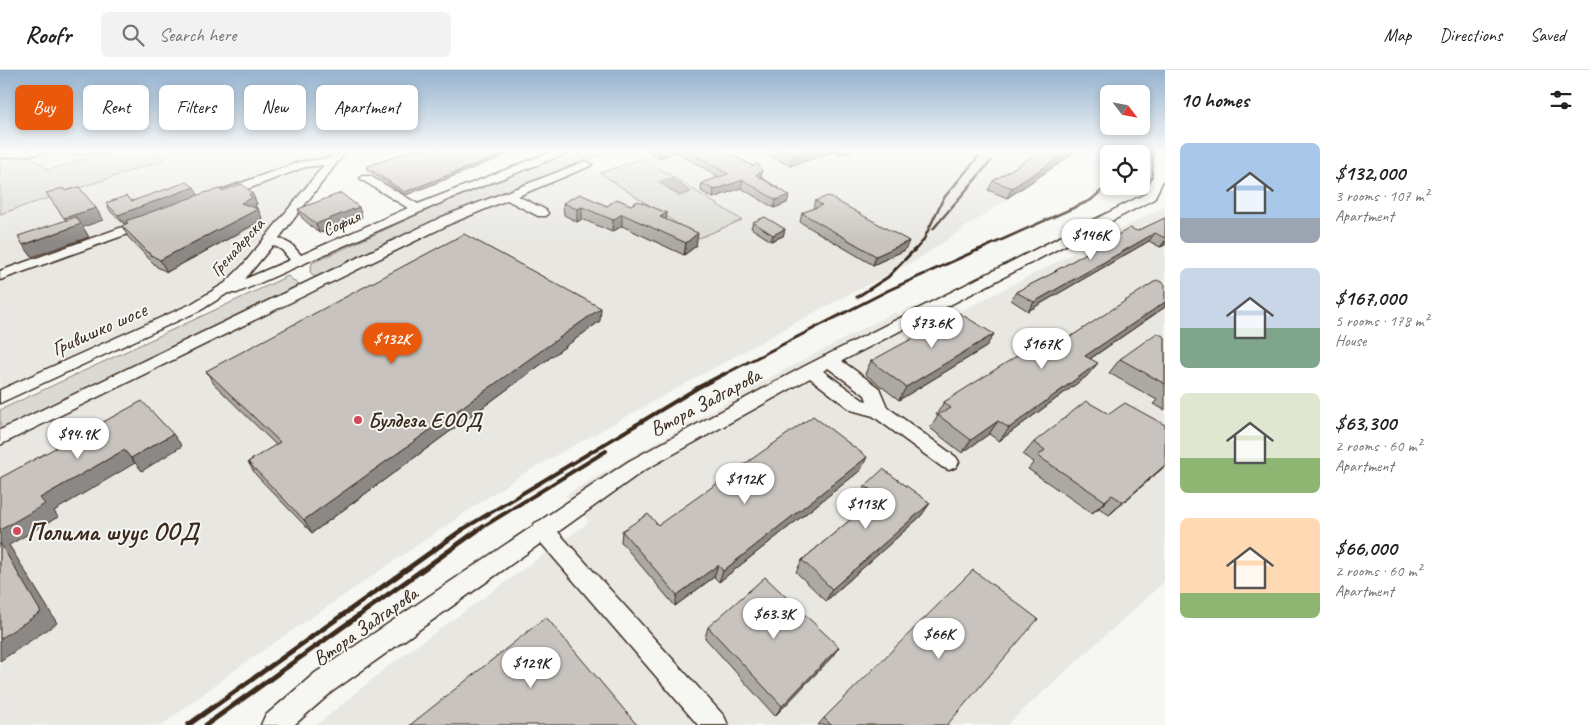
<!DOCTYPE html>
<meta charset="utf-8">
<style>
:root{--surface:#fff;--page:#f2f2f2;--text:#222;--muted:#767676;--line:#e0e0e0;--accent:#ea580c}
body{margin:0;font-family:Caveat,sans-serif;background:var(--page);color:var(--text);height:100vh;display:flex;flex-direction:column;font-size:19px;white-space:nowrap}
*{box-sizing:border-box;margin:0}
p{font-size:16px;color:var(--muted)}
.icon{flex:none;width:28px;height:28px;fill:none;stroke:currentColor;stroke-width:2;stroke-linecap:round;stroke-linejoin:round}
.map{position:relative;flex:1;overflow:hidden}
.drawer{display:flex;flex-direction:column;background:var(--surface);width:425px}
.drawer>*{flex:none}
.guide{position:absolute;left:15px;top:15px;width:475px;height:45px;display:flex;gap:10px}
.needle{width:32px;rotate:122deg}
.controls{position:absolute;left:1100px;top:15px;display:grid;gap:10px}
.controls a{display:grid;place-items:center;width:50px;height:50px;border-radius:8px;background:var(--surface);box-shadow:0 2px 8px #0003;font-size:25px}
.price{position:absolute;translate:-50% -42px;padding:0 11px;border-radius:18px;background:#fff;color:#222;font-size:16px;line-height:32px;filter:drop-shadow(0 1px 2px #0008)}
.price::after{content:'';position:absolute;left:50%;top:30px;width:15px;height:11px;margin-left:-8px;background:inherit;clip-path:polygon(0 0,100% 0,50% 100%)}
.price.active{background:var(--accent);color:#fff}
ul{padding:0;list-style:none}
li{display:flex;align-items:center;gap:15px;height:125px;padding:0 15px}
li span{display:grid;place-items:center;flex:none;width:140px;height:100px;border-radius:8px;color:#555}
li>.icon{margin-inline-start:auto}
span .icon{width:60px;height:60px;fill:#fffc;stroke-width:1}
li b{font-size:21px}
h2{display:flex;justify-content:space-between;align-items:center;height:60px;padding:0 15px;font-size:21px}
.pill{padding:0 18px;border-radius:8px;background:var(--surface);box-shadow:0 2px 8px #0003;font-size:18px;line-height:45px}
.pill.active{background:var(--accent);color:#fff}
header{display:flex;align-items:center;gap:30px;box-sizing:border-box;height:70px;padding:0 25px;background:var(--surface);border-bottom:1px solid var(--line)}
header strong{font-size:24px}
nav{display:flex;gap:28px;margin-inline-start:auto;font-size:18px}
.search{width:350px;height:45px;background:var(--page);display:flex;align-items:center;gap:12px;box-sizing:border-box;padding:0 18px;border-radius:8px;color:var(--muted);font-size:19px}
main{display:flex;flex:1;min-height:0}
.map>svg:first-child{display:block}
</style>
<header>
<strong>Roofr</strong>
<div class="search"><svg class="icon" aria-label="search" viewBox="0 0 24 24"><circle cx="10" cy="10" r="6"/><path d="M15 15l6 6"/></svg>Search here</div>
<nav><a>Map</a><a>Directions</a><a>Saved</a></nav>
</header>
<main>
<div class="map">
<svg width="1165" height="655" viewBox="0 0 1165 655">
<rect width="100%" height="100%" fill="#f6f6f2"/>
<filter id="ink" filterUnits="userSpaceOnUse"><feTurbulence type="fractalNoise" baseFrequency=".02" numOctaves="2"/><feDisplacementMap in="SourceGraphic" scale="10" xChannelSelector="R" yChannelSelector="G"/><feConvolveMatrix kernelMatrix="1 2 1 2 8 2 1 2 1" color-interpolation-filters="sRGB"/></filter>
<g filter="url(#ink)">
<path fill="#e8e7e2" d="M0,80H138L106,83L48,100L29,85L0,83Z
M155,80H336L229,208L176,240L0,321V144L163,90Z
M631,80H1081L918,189L813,243L519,406L243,594L162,655H0V375L450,154L591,97L699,168L742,150Z
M1165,136V511L1007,655H317L387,597L589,452L565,425L775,305L895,242L925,260Z"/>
<path fill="#dad9d3" stroke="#8a8278" d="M138,80H155L164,90L0,144V87L29,85L48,100L106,83Z
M581,80H613L447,146L317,209L310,202L312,193C401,153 489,109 581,80Z
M643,88L742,150L699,168L600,103Z
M288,206L302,218L0,361V340Z"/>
<path fill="#b6b0a9" stroke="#857a71" d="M671,108L691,122L679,126L659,112Z"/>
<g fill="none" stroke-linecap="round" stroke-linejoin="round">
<g stroke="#3b2a1e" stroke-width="3">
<path id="minor" d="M16,80H50L45,83L0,88V82Z
M59,80H106C101,85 64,85 59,80Z
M336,80H347L279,168L292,175L301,185L408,138L362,110L360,108L362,106H370L418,134L556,80H571L570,82L452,128L237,223H228L201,240L0,333V320L191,234L225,213L243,195L324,95L305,97L227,127H219L217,124L219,121L299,92L330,88ZM273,175L282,180L290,190L245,209Z
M1154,80H1164L1165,106L1154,129L842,291L879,318L887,337L956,387L959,392L956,397L949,400L942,397L873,346L851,340L810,308L643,401L558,462L724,646L728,655H698L541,473L333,621L294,655H261L265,646L315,603L533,456L535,453L541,450L629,391L805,296L1145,124L1153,106ZM828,298L865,325L867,331L863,330L823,301Z
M586,91L592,94L590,96L518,126L546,140L548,143L546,146H538L507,130L452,153L0,375V360L442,147Z
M145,149L150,150L151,153L150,156L0,210V201Z"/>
</g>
<use href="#minor" fill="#f6f6f2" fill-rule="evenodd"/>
<path stroke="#3b2a1e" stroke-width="2.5" d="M1131,80V84
M933,159L991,91
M914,181L923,171L943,129L978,87
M977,181L1091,130L1109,114"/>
<path stroke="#3b2a1e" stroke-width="3" d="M857,227L888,207L915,179
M721,306L889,220L980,179"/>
<path stroke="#3b2a1e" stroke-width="4" d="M460,461L699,317L724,304
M476,461L606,381"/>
<path stroke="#3b2a1e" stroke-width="5" d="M188,655L462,460
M206,655L478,460"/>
</g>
<path fill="#aca8a3" stroke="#3b2a1e" d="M413,80H519L406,125L367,100L366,97Z
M646,80H724L762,101L761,107L789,125L787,133L774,138L741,118L713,128L701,121L702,113L719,107L676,82L659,88Z
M759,80H854L838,85L836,81L790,96Z
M1043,80H1074L1070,86L1007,128L988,120L993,111Z
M222,121L252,123L257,134L255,135L263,150L167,202L157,197L128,167L122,156L128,154L127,153L124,154L111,142L106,133L198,126Z
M815,131L905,180L873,195L800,152L802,143L813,139Z
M563,133L607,136L666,150L696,176L684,185L622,156L612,162L582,149L577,152L564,145Z
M298,139L362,147L319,163L302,148Z
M1165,148V175L1160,177L1149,171L1028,241L1011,230L1016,222L1054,203L1055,201Z
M753,152L785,159L783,166L771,171L751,158Z
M1165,237L1090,289L1087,306L999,371L989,364L962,383L930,358L938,346L936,345L944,332L1049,279Z
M600,251L312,463L256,405L248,392L276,375L214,314L206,301Z
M1165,267V340L1153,334L1157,330L1109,303L1120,289Z
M986,277L899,330L865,304L871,291Z
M1034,372L1165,396L1109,445L1099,438L1092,443L1028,399L1034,392L1023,385Z
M861,400L719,512L714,507L675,536L621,472L622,461L658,455Z
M865,416L930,433L921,446L826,531L796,502L802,490L867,436L858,429Z
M708,557L832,587L775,646L705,568Z
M824,648L947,655H818Z"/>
<path fill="#8c8885" stroke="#3b2a1e" d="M512,80H519L406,125L405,122Z
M659,80H676V82L659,88Z
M809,80H837L836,81L790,96L793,85Z
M840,80H854L838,85Z
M1071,80H1074L1070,86L1007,128L1012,118Z
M762,101L760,109L756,105Z
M743,110L741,118L713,128L714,120Z
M194,117L199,127L124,154L118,145Z
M252,123L257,134L255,135L256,139L241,133L249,125Z
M789,125L787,133L774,138L776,130Z
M359,137L362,147L319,163L316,154Z
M582,137V149L577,152V139Z
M96,138L103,150L83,157L89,167L32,187L23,175L71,158L64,148Z
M258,139L263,150L167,202L160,190Z
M667,143L666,155L660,147Z
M622,144V156L612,162L613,150Z
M785,159L783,166L771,171L773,165Z
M698,163L696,176L684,185L686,173Z
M1155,163L1149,171L1028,241L1034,232Z
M909,171L905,180L873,195L876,186Z
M1165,171V175L1160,177Z
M1165,232V237L1075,299L1085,286Z
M601,238L600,251L312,463L304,450Z
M994,264L986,277L899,330L906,317Z
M1098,293L1087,306L999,371L1009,358Z
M998,351L989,364L962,383L971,370Z
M173,364L182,376L142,401L131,388Z
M124,380L135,393L54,441L58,447L9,475L57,553L0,591V460L40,428Z
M867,387L861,400L719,512L723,501Z
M1165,395V396L1109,445L1123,432Z
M1112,425L1099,438L1092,443L1105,431Z
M930,433L921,446L826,531L832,519Z
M718,495L714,507L675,536L677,525Z
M839,577L832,587L775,646L782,636Z"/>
<path fill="#c8c3be" stroke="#3b2a1e" d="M413,80H512L405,122L366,97Z
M686,80H724L752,96L758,94L762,101L756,105L789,125L776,130L743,110L714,120L702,113L728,104Z
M783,80H809L793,85Z
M1043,80H1071L1012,118L993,111Z
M187,112L194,117L118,145L106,133L126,126L132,131Z
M242,114L252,123L249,125L252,128L241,133L258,139L160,190L151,185L122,156L128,153L126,151L204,123L219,119L222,121Z
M79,117L96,138L64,148L46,123L63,118L65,121Z
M341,123L359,137L316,154L298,139Z
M580,124L607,136L617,129L631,135L638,131L667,143L660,147L698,163L686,173L622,144L613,150L582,137L577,139L563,133Z
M828,126L909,171L876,186L802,143L822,135L815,131Z
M76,147L81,154L23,175L18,166Z
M765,147L785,159L773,165L753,152Z
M1165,148V168L1155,163L1034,232L1016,222L1057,201H1055L1130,158L1137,161Z
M464,164L601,238L304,450L248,392L280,372L206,301Z
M1157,210L1165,214V232L1085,286L1098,293L1009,358L998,351L971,370L938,345L951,338L944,332L1039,272L1049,279L1061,273Z
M959,243L994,264L906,317L871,291Z
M1157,263L1165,267V314L1120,289Z
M142,331L173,364L131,388L124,380L40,428L45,434L0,460V408Z
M1086,331L1109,344L1125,333L1165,355V395L1123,432L1112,425L1105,431L1038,386L1045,380L1034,372Z
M813,346L867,387L723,501L718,495L677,525L622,461L648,444L658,455Z
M883,399L930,433L832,519L802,490L879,426L865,416Z
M0,473L41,542L0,569Z
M973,500L1038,549L947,655H831L824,648Z
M765,507L839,577L782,636L708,557Z
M546,547L637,655H410Z"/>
</g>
<linearGradient id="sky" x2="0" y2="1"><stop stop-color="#94b2cf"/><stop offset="0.47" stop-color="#fbfbf9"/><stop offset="1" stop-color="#fbfbf9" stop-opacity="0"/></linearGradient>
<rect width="1165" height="172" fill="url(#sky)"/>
<g fill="#d1495b" stroke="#f6f6f2" stroke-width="2">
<circle cx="358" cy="350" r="5"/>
<circle cx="17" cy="461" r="5"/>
</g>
<g text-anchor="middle" stroke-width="4" stroke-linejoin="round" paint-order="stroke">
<g font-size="18" fill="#3b2a1e" stroke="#f6f6f2">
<text transform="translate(341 153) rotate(-24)" y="6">София</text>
<text transform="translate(237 177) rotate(-48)" y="6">Гренадерска</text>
</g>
<g font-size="21" fill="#3b2a1e" stroke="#f6f6f2">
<text transform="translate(99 259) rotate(-24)" y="7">Гривишко шосе</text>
<text transform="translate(705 332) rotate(-28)" y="7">Втора Задгарова</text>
<text transform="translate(365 556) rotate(-35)" y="7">Втора Задгарова</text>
</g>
<g font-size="21" font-weight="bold" fill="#3b2a1e" stroke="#f6f6f2" text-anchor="start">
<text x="368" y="357">Булдеза ЕООД</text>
</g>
<g font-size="25" font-weight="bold" fill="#3b2a1e" stroke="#f6f6f2" text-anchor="start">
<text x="27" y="470">Полима шуус ООД</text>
</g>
</g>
</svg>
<div class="controls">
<a><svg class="needle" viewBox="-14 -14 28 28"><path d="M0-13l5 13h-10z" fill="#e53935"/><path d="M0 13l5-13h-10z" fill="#767676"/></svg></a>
<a><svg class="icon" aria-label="locate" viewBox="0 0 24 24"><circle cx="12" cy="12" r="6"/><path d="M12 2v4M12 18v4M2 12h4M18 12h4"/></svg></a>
</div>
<b class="price" style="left:1091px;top:191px">$146K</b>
<b class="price" style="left:932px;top:279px">$73.6K</b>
<b class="price active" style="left:392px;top:295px">$132K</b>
<b class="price" style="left:1042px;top:300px">$167K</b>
<b class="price" style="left:78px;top:390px">$94.9K</b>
<b class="price" style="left:745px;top:435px">$112K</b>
<b class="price" style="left:866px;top:460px">$113K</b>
<b class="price" style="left:774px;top:570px">$63.3K</b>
<b class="price" style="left:939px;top:590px">$66K</b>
<b class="price" style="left:531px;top:619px">$129K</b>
<div class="guide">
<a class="pill active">Buy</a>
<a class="pill">Rent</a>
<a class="pill">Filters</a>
<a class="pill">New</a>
<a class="pill">Apartment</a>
</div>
</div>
<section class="drawer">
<h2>10 homes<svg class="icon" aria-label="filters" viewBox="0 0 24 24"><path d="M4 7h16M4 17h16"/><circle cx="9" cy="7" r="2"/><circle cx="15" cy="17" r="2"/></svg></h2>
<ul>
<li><span style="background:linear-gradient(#a9c7e8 75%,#9aa5b1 0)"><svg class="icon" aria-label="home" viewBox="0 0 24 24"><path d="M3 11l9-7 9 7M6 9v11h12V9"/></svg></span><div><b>$132,000</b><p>3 rooms · 107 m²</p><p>Apartment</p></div></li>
<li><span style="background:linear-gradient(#c9d6e8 60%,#7fa58c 0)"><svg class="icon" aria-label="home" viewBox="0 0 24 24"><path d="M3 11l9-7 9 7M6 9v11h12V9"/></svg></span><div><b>$167,000</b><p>5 rooms · 178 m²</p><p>House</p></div></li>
<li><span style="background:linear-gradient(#dfe7d0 65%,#8fb573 0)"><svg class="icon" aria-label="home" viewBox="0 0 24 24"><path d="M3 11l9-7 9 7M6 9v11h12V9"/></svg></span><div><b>$63,300</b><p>2 rooms · 60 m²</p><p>Apartment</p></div></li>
<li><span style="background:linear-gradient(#ffd9b3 75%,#8fb573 0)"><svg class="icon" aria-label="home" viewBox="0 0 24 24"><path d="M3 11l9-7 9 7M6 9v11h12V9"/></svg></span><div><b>$66,000</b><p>2 rooms · 60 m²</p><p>Apartment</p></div></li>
</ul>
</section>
</main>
